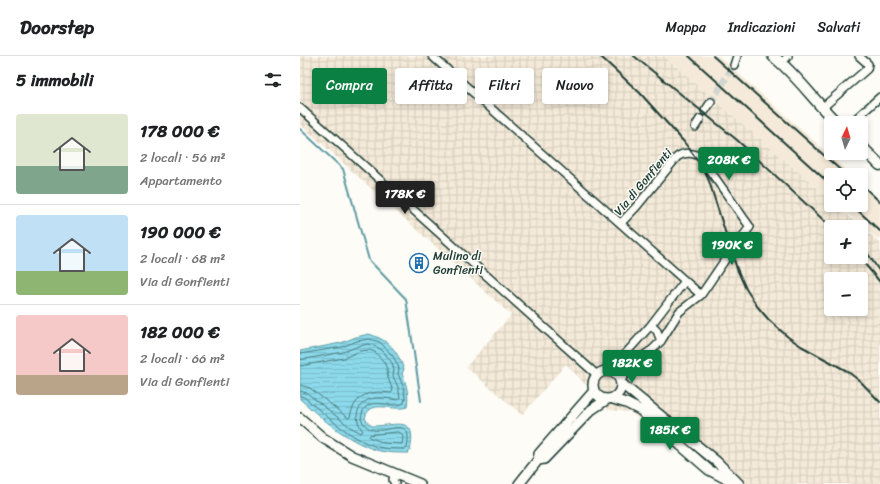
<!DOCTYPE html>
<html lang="it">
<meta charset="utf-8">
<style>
:root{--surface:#fff;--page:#f2f2f2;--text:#202124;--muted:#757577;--line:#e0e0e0;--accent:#0b8043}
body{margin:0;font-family:Sriracha,sans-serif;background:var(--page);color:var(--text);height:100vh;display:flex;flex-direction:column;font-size:15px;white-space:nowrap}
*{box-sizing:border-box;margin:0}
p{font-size:13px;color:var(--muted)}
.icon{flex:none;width:22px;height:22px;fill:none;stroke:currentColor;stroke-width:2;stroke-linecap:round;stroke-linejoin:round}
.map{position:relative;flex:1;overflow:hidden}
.sheet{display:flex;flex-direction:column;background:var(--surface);width:300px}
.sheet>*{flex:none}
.top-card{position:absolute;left:12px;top:12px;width:380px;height:36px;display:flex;gap:8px}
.needle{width:26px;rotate:5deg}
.buttons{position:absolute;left:524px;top:60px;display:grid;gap:8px}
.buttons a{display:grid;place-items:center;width:44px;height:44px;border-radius:4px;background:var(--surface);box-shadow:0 2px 6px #0003;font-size:20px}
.price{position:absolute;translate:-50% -34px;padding:0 9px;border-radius:4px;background:var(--accent);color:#fff;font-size:13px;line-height:26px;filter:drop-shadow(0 1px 2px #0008)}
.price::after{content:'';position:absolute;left:50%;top:24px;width:12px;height:9px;margin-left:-6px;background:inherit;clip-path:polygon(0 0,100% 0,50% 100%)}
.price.on{background:#222;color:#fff}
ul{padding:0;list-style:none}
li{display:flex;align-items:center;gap:12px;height:100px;padding:0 16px}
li+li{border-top:1px solid var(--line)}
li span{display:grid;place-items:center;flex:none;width:112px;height:80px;border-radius:4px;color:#555}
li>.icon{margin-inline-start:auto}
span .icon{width:48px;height:48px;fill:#fffc;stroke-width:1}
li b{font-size:17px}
h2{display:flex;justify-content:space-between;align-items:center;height:48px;padding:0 16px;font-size:17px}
.pill{padding:0 14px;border-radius:4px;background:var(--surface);box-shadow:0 2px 6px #0003;font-size:14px;line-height:36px}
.pill.on{background:var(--accent);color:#fff}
header{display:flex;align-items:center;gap:24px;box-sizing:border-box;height:56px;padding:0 20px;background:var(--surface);border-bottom:1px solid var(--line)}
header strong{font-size:19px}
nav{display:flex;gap:22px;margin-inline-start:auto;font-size:14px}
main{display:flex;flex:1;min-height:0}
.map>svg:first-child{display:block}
</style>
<header>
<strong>Doorstep</strong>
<nav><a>Mappa</a><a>Indicazioni</a><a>Salvati</a></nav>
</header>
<main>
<section class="sheet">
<h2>5 immobili<svg class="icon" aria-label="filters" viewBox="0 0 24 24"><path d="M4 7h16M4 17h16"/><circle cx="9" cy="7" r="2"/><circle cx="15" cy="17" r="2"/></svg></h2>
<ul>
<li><span style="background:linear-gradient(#dfe7d0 65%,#7fa58c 0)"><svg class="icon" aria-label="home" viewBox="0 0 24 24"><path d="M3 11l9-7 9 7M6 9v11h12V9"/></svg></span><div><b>178 000 €</b><p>2 locali · 56 m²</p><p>Appartamento</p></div></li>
<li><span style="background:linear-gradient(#bfe0f5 70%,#8fb573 0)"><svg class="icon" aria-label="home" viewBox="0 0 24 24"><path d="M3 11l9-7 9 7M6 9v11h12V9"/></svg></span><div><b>190 000 €</b><p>2 locali · 68 m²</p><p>Via di Gonfienti</p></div></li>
<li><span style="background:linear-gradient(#f6c9c9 75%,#b9a48a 0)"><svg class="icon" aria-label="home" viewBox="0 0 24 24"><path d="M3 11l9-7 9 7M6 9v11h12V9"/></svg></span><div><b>182 000 €</b><p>2 locali · 66 m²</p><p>Via di Gonfienti</p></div></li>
</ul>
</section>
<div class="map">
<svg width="580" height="428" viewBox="0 0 580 428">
<defs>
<pattern id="industrial-grid" width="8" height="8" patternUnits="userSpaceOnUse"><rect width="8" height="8" fill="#f5ead9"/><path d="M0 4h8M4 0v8" fill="none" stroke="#d2cabb"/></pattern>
<pattern id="water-rules" width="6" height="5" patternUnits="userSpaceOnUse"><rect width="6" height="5" fill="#8cd9eb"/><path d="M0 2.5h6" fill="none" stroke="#78bbca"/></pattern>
</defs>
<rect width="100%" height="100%" fill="#fdfcf7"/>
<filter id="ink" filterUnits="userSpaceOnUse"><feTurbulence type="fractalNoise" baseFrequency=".025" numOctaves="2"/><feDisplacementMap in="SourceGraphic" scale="8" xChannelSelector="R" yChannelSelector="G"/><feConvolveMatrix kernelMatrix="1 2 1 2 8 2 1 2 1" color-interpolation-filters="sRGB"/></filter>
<g filter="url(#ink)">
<path fill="#f5ead9" d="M364,0H419L552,119H531V144Z
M561,127L580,144V185L537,149H561Z"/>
<path fill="url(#industrial-grid)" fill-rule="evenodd" d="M0,0H364L531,144V149H536L580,187V428H426L330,356L309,354L266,308L222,359L166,311L211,259L0,68ZM531,171H561V201H531ZM531,223H561V253H531Z"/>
<path fill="url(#water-rules)" stroke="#609ba2" d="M69,278C90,285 96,293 104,313L102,318C107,329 109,339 107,351C92,356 70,342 65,362L68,367L72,370C97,370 118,358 110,395L108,397C99,397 89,397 80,395C51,388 22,363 0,343V295L41,287L56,281Z"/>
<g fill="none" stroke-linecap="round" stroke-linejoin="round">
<path stroke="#4b7b7d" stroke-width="1" d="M0,298L42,291L57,285L69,283L80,286L93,300L99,312L98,318L103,330L105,341L104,347C91,355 64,335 61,363C63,367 66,371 70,373C85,380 114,356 107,392L105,393C98,393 90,393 83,392C54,387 26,359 4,341L0,340
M0,304L43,296L59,290L68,288L77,291L83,295L92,307L94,313L93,320L98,331L100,341L98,344C90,343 82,341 75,342C57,345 52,361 63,375L61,377L50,371L7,337L0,335
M0,310L44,302L60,295L69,294L75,296L84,306L87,313L88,322L93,335L91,337C70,334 55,338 50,361L48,362L10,332L0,329
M99,376L102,378L103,382L102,388L84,387L69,381L70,379Z"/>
<path stroke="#609ba2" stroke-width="2" d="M0,73L43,113L69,204L106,243L121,345"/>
<path stroke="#d1d6d0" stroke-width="7" stroke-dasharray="7 3.5" stroke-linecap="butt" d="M411,46L434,9"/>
<g stroke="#1f3d34" stroke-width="10">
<path id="minor" d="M132,0L401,239L379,256L361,285L352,294L334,306L321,324
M482,7L488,0
M434,9L437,0
M0,52L297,319
M522,52L567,13L568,8L559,0
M405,55L411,46
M551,67L580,41
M395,71L400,63
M321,167L337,150L377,101C384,96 394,96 401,102L450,171L431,195L401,239
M351,269L357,275L361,285
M310,315L351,269L385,225
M94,417L93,424L95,428"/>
</g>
<g stroke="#1f3d34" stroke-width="12">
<path id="tertiary" d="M293 329a14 14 0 1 1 28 0a14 14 0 1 1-28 0Z
M322,328L417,406L439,428
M313,343L326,347L340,354L409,414L434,427
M0,362L23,382L52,400L120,428
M238,404L244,403L291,354L306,344
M219,428L238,404L239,398L294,335"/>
</g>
<g stroke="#1f3d34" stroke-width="13">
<path id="secondary" d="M473,0C497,19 515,46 537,67
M561,90L580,109"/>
</g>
<use href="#minor" stroke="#fdfcf7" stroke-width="7"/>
<use href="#tertiary" stroke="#fdfcf7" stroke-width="9"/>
<use href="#secondary" stroke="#fdfcf7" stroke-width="10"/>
<path stroke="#1f3d34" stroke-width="2" d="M300,0L340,37L384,86L402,110L409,125L437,213L446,233L457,250L468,263L488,281L501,290L547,315L561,326L580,346
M334,0L437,84L531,171
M389,0L531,129
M413,0L546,119
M561,128L580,146
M552,149L580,175
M568,198L580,216
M559,201L580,226"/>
</g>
</g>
<defs>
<g id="building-ring" transform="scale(1)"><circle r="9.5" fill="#fdfcf7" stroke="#1f6fb2" stroke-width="1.5"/><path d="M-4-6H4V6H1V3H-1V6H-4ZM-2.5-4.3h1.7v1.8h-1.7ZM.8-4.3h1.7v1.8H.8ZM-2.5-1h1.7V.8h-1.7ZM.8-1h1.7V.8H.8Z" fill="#1f6fb2"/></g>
</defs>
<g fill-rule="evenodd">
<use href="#building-ring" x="119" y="207"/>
</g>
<g text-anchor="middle" stroke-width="3" stroke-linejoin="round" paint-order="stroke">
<g font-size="12" fill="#1f3d34" stroke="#fdfcf7">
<text transform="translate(343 126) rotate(-50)" y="4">Via di Gonfienti</text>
</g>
<g font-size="12" fill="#1f3d34" stroke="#fdfcf7" text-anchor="start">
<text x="133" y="204">Mulino di<tspan x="133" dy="14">Gonfienti</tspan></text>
</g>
</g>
</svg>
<div class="buttons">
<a><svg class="needle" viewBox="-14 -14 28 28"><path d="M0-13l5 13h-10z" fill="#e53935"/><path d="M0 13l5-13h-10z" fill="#757577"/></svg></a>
<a><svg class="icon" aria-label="locate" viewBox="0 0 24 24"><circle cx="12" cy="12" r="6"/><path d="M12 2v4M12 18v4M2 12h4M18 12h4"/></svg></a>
<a>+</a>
<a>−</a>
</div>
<b class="price" style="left:429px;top:125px">208K €</b>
<b class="price on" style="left:105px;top:159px">178K €</b>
<b class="price" style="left:432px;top:210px">190K €</b>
<b class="price" style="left:332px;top:328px">182K €</b>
<b class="price" style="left:370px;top:395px">185K €</b>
<div class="top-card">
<a class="pill on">Compra</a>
<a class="pill">Affitta</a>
<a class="pill">Filtri</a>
<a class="pill">Nuovo</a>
</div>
</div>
</main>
